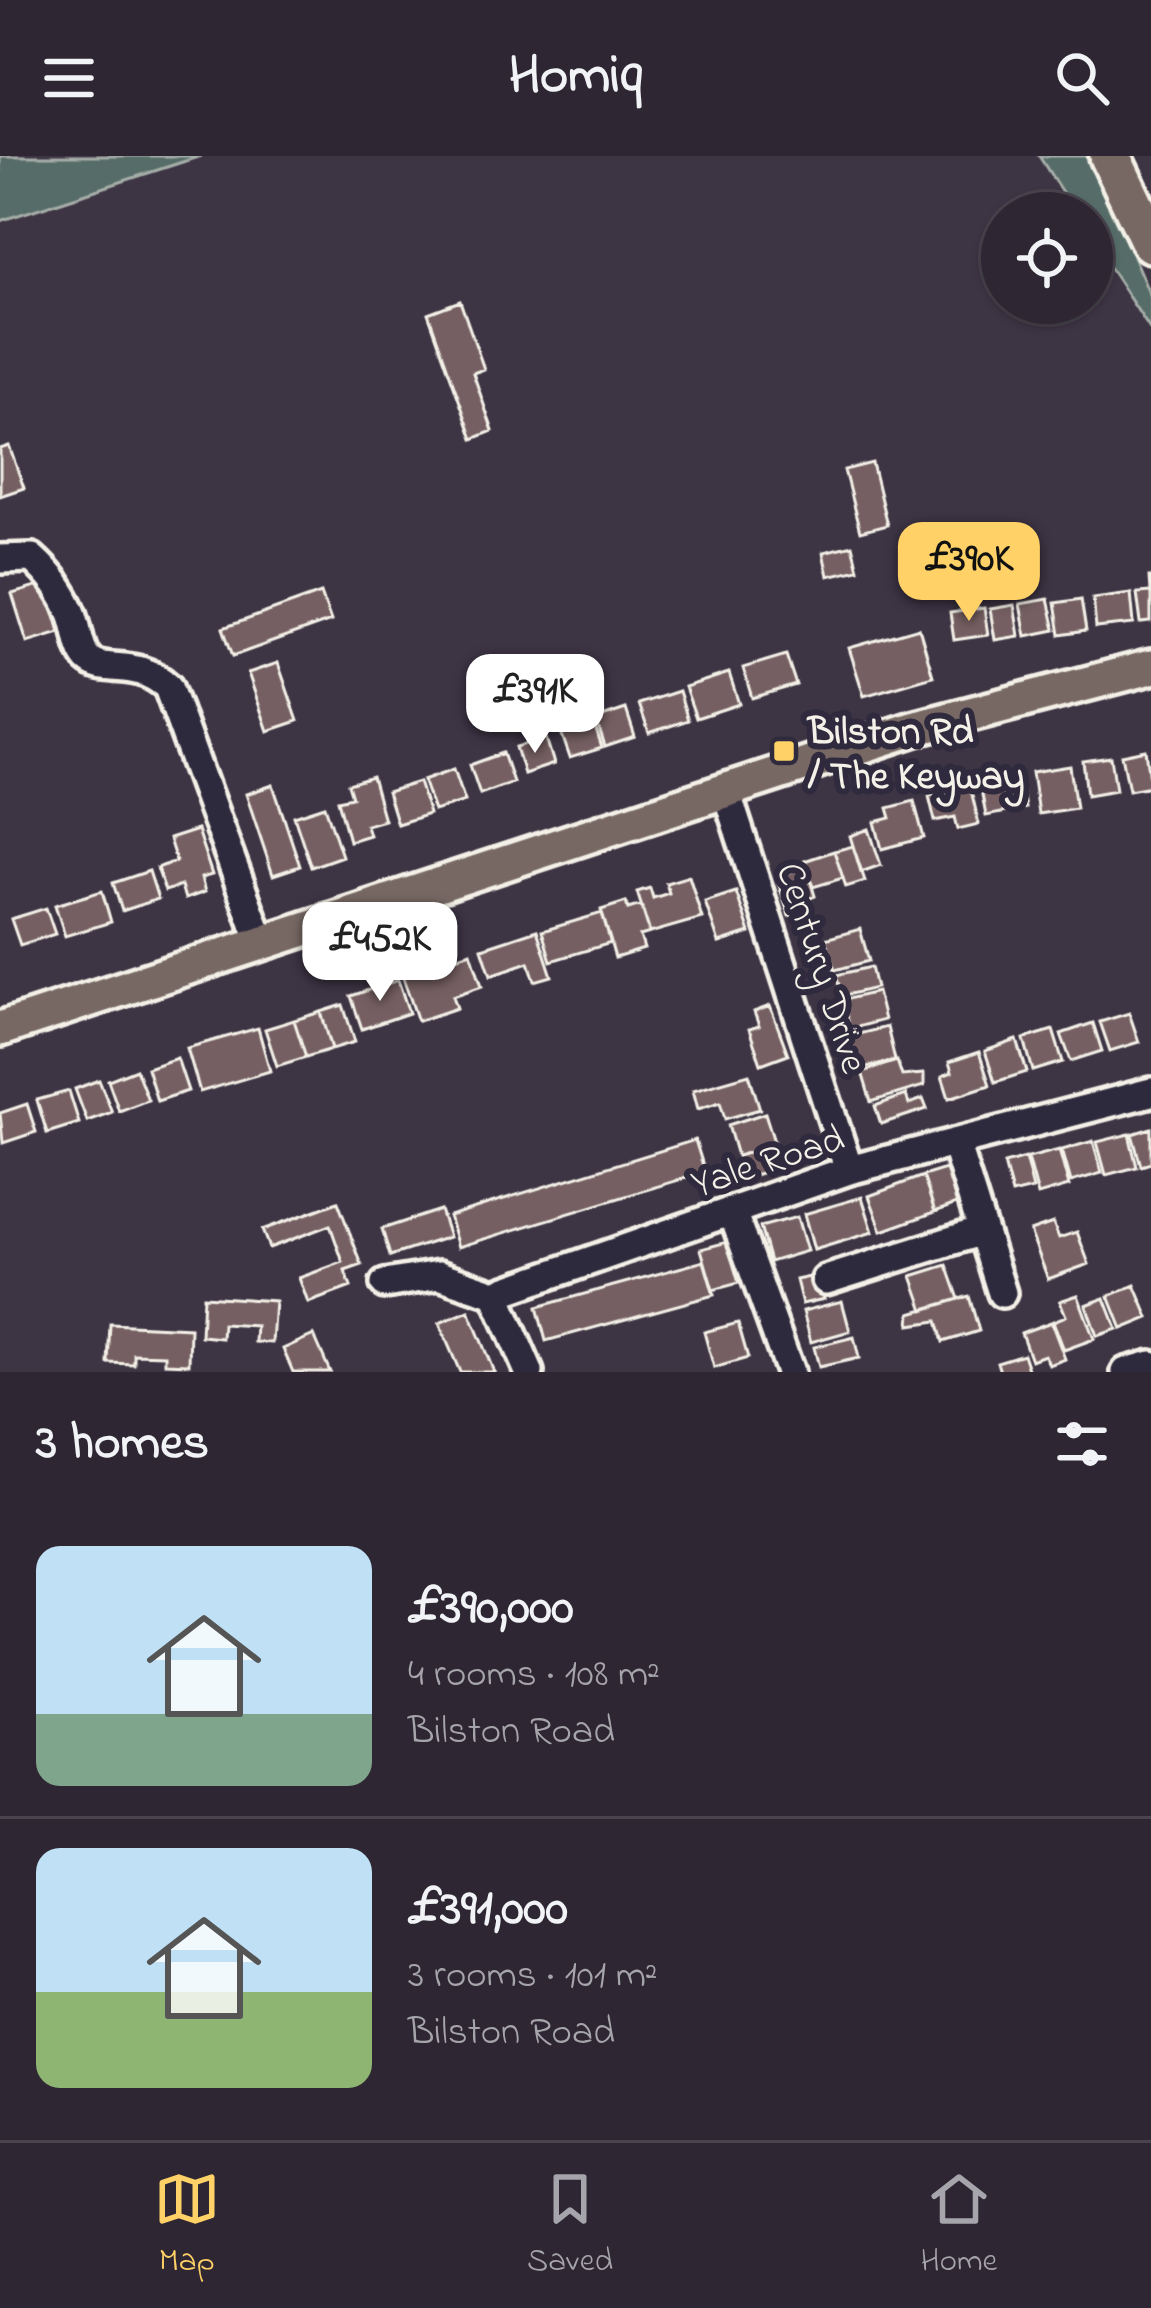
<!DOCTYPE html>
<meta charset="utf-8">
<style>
:root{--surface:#2e2733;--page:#362f3b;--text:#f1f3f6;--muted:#a7a5ac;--line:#49444e;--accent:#ffd166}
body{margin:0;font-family:"Indie Flower",sans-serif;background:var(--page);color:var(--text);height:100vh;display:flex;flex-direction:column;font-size:45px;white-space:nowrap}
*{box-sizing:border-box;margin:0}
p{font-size:39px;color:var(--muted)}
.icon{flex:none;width:66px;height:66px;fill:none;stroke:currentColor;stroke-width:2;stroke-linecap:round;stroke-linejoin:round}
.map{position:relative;height:1216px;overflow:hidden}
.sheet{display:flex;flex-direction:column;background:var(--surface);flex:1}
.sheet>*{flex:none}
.controls{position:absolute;left:981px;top:36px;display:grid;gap:24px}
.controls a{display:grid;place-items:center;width:132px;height:132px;border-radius:50%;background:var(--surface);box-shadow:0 3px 9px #0004,0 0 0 3px var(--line);font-size:60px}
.price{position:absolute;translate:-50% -102px;padding:0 27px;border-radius:24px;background:#fff;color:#222;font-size:39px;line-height:78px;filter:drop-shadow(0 3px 6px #0008)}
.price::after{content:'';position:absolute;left:50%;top:72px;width:36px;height:27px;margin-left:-18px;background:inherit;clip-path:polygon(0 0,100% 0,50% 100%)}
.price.on{background:var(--accent);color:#111}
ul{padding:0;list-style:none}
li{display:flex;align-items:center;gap:36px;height:300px;padding:0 36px}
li+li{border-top:3px solid var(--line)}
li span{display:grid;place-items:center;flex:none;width:336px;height:240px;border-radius:24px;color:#555}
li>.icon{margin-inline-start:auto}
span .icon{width:144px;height:144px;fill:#fffc;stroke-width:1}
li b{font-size:51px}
h2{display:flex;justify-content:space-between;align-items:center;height:144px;padding:0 36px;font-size:51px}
header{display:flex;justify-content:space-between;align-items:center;height:156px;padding:0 36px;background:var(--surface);font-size:54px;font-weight:700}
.tabs{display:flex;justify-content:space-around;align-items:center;height:168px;border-top:3px solid var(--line);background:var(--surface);font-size:33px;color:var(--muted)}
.tabs a{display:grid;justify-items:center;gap:6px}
.tabs .on{color:var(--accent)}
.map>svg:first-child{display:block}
</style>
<header><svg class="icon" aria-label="menu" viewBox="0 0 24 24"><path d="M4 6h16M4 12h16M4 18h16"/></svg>Homiq<svg class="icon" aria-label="search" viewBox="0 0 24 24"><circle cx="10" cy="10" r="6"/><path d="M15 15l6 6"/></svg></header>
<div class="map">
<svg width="1151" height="1216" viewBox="0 0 1151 1216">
<rect width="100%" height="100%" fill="#3d3444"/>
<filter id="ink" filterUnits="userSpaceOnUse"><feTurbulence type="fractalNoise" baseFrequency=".00833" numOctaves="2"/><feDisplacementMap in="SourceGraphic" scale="24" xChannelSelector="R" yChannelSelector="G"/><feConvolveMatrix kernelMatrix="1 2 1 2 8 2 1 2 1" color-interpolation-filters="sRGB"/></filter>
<g filter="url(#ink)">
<path fill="#576c67" stroke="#a6aea8" stroke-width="3" d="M0,0H201L0,65Z
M1039,0H1090L1151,142V175L1092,85V57H1075Z"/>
<path fill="#745e62" stroke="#f4f1e8" stroke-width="3" d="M460,145L484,213L473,217L493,275L473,283L428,157Z
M9,290L24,332L0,340V293Z
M872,307L887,369L860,376L844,314Z
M852,389L858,413L828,420L823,396Z
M1149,421H1151V466L1141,467L1137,437L1150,436Z
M46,428L60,476L27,486L12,438Z
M321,437L331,465L233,500L223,472Z
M1131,437L1134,468L1096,472L1093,442Z
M1048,443L1055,474L1026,480L1020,448Z
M1081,443L1086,475L1060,479L1055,447Z
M1014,449L1019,480L995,484L990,453Z
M984,452L988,479L954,484L950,457Z
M919,472L933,520L864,540L849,492Z
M786,499L796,529L752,542L743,512Z
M278,507L298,565L268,575L248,517Z
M729,517L739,548L696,562L685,531Z
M679,535L688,564L649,577L639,548Z
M626,553L635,581L605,591L596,563Z
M593,565L602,592L570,602L561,576Z
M546,582L554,608L524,618L516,591Z
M1146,594L1151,630L1129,634L1122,599Z
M503,597L513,626L480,638L470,609Z
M1111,601L1116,634L1087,639L1083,605Z
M1070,610L1076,652L1038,658L1032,616Z
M454,613L465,645L434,655L423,624Z
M1019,620L1025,652L986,660L980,628Z
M372,621L384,664L366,669L369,679L349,685L338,644L352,641L348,628Z
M419,626L429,658L397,668L387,636Z
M273,629L300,710L273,719L246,638Z
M970,630L979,668L958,673L955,661L935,665L929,640Z
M914,645L924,682L882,693L875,666L891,662L888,652Z
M325,650L342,700L311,711L294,660Z
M869,673L881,709L861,716L850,680Z
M197,674L212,719L201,722L205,736L185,743L181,730L165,735L157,712L176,705L169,683Z
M853,690L865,725L846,731L834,695Z
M834,695L843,722L813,731L804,705Z
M806,710L815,740L802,745L806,755L789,760L776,720Z
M149,715L158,743L122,755L113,727Z
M689,720L702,762L650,777L637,736L650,732L653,742L669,737L666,727Z
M102,735L111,766L65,780L55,749Z
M736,736L750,777L719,787L705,746Z
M626,746L628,753L641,749L650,777L640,780L644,793L615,802L601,754Z
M46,752L55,778L20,789L11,763Z
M602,757L611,787L551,805L542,775Z
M860,773L869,805L835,814L825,783Z
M537,774L552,820L535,825L529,806L491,819L482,792Z
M471,796L482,830L453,840L457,852L418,865L402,819Z
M871,811L876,832L842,840L836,819Z
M398,824L409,857L362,873L351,840Z
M877,836L884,864L850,873L843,844Z
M343,849L355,886L332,893L321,856Z
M770,850L788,898L761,908L749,873L759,870L754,856Z
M321,856L332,893L306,901L294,864Z
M1129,857L1139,886L1110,895L1100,866Z
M294,864L306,901L277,910L265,873Z
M1093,867L1102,895L1071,905L1061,878Z
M887,871L895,904L859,913L850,880Z
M258,872L270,915L200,936L187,892Z
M1053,874L1063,906L1033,915L1024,883Z
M1017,884L1027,916L995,926L985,895Z
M979,896L990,929L949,942L942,920L952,916L949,906Z
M177,902L188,935L157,945L147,912Z
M897,905L902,920L924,918V930L871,946L862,916Z
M136,913L148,944L119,955L108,924Z
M749,918L760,953L725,963L720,946L698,953L693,934Z
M99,924L112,956L87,965L75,933Z
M69,935L79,967L47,977L37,944Z
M906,939L909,948L923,943L927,953L881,968L875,950Z
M27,948L36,976L3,987L0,957Z
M765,957L775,989L737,1000L728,969Z
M1151,972V1007L1141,1010L1132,978Z
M1129,978L1137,1011L1106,1019L1097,986Z
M695,984L705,1016L458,1091L449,1060Z
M1093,985L1102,1017L1071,1026L1062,994Z
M775,989L782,1011L744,1022L737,1000Z
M1059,994L1069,1030L1038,1039L1028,1002Z
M1025,1002L1033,1033L1012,1038L1004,1008Z
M955,1010L967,1044L935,1056L923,1020Z
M923,1020L935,1056L882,1075L869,1040Z
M862,1041L873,1076L814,1094L804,1058Z
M338,1046L362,1109L345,1115L351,1131L308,1147L299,1122L343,1106L330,1069L269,1092L262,1074Z
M440,1054L449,1081L390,1100L382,1073Z
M797,1061L807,1095L770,1106L760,1071Z
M1053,1067L1059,1082L1077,1076L1089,1108L1048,1123L1030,1075Z
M727,1086L739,1127L713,1134L701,1093Z
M704,1105L714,1139L546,1185L537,1151Z
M947,1109L959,1143L924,1154L912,1120Z
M819,1119L824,1143L802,1148L796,1124Z
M1135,1129L1149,1162L1122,1173L1109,1140Z
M1078,1139L1094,1183L1064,1194L1053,1165L1066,1160L1060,1145Z
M203,1140L275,1145L272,1187L255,1186L256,1170L223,1168L222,1182L201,1180Z
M969,1140L979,1175L943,1186L937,1165L910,1169L911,1157Z
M1105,1142L1117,1173L1097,1180L1086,1149Z
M842,1145L850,1175L811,1186L803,1155Z
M469,1155L494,1216H460L439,1167Z
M1051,1166L1065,1203L1049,1209L1045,1199L1031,1204L1021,1177Z
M738,1167L748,1202L714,1212L704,1176Z
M110,1168L190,1172L189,1208L165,1207V1199L134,1198V1208L108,1207Z
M314,1179L330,1216H293L283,1193Z
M854,1181L859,1202L819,1211L814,1191Z
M1023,1198L1029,1216H1000L997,1206Z"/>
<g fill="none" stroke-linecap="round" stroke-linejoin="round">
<g stroke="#f4f1e8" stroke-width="36">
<path id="minor" d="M0,403L32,402C50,418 63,435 72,457C78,471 78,492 88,503C104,519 136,501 168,531L261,786
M725,632L849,1014
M956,990L1002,1137
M732,1055L790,1216
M826,1124L982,1075
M385,1128L439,1119L495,1138
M529,1216L495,1138L849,1014L1151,936
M1126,1216L1151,1209"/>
</g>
<g stroke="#f4f1e8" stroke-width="42">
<path id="major" d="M0,873L913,573L1151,511"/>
</g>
<g stroke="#f4f1e8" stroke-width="48">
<path id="highway" d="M1110,0L1151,86"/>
</g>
<use href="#minor" stroke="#2f2a3d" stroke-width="27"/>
<use href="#major" stroke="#776864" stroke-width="33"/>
<use href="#highway" stroke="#776864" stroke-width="39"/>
</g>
</g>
<rect fill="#ffd166" stroke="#2f2a3d" stroke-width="4.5" x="772" y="583" width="24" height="24" rx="6"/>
<g text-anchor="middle" stroke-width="12" stroke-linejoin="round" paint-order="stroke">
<g font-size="39" font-weight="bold" fill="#f4f1e8" stroke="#2f2a3d" text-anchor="start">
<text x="808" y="587">Bilston Rd<tspan x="808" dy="45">/ The Keyway</tspan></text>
</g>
<g font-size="39" fill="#f4f1e8" stroke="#2f2a3d">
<text transform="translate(824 811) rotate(72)" y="14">Century Drive</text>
<text transform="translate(767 1003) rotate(-18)" y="14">Yale Road</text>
</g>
</g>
</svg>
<div class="controls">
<a><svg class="icon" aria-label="locate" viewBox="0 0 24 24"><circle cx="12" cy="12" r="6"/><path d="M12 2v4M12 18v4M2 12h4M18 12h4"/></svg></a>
</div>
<b class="price on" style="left:969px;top:468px">£390K</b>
<b class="price" style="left:535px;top:600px">£391K</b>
<b class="price" style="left:380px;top:848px">£452K</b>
</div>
<section class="sheet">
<h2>3 homes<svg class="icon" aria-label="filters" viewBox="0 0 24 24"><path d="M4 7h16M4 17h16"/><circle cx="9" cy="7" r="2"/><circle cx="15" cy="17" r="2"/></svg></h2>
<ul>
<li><span style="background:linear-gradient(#bfe0f5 70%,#7fa58c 0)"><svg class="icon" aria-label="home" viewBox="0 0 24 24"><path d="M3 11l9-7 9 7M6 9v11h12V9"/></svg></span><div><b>£390,000</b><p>4 rooms · 108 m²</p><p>Bilston Road</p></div></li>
<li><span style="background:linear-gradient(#bfe0f5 60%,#8fb573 0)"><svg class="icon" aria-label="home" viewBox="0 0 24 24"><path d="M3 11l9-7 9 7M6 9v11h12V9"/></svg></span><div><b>£391,000</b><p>3 rooms · 101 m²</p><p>Bilston Road</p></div></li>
</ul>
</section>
<nav class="tabs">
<a class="on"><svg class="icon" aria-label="map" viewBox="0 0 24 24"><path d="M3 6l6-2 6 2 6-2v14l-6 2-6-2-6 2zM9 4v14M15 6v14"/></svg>Map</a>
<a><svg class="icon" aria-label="saved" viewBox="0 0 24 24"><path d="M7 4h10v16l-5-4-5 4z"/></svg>Saved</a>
<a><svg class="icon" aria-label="home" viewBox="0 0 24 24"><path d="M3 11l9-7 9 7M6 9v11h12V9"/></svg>Home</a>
</nav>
